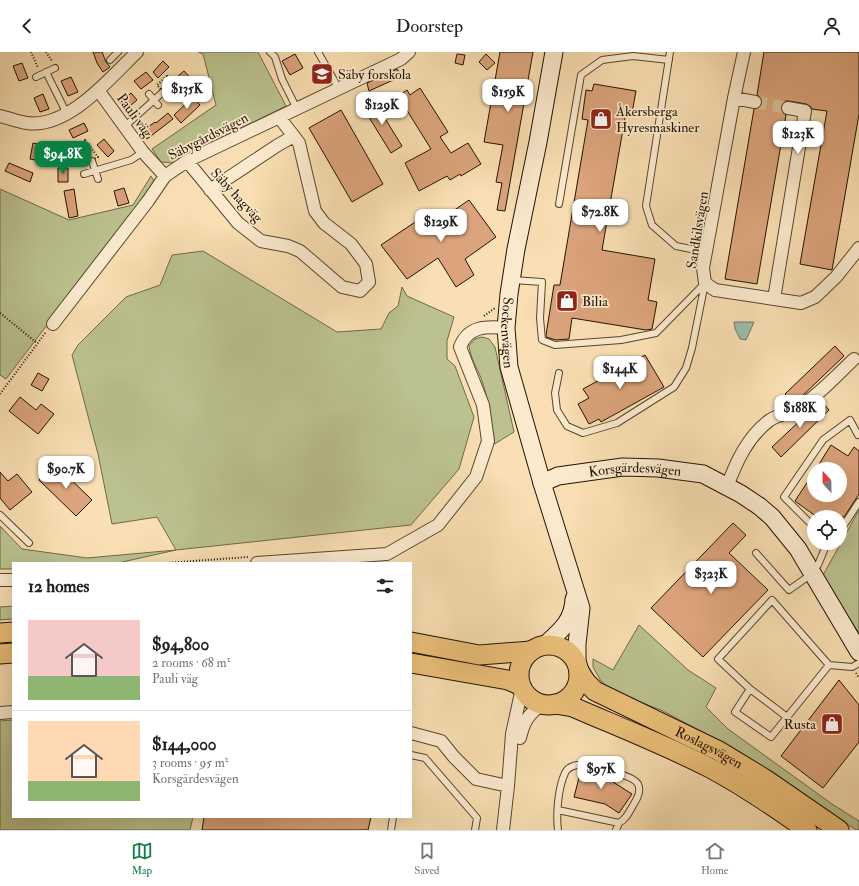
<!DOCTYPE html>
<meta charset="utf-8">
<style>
:root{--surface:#fff;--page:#f6f6f6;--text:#202124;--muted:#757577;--line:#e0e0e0;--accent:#0b8043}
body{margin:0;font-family:"IM FELL Double Pica",serif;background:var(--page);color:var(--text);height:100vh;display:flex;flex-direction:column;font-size:15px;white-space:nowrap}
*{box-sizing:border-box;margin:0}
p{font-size:13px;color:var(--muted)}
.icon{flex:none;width:22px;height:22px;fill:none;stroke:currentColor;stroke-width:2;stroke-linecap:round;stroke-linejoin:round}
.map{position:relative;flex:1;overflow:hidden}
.details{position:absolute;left:12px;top:510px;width:400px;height:256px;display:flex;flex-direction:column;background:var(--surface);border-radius:0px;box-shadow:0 4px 16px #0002}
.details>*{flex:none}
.needle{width:26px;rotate:338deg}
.buttons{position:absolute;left:807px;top:410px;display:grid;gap:8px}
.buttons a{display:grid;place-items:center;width:40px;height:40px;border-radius:50%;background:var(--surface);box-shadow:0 4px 16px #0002;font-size:20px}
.price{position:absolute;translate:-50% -34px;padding:0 9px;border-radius:8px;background:#fff;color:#222;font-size:13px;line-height:26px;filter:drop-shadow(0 1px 2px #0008)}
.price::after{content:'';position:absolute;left:50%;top:24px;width:12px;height:9px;margin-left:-6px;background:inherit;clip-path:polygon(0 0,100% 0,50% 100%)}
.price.active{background:var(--accent);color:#fff}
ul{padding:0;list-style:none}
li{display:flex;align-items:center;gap:12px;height:100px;padding:0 16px}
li+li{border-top:1px solid var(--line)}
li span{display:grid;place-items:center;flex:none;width:112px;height:80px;border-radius:0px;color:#555}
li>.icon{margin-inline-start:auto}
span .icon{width:48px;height:48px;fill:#fffc;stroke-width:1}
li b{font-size:17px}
h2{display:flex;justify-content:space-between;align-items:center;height:48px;padding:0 16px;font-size:17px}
header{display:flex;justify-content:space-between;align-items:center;height:52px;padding:0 16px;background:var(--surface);font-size:18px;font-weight:600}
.tabs{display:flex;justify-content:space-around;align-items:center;height:56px;border-top:1px solid var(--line);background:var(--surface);font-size:11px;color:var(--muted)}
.tabs a{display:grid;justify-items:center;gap:2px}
.tabs .active{color:var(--accent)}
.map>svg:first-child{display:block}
</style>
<header><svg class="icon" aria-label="back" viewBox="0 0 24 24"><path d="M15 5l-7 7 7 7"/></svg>Doorstep<svg class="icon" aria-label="person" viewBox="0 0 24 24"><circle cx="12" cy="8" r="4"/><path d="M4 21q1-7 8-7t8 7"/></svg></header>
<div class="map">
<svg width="859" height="778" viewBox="0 0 859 778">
<rect width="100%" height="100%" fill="#f9dfb3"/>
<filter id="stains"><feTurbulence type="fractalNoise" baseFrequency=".005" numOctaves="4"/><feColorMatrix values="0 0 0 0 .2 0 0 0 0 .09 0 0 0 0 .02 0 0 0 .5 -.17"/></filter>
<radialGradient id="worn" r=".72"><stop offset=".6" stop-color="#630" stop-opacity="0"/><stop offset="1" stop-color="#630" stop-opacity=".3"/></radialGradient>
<path fill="#bbc28f" stroke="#6e6a48" d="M198,0H258L286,54L173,111L161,110L152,97L216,53L203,2Z
M151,124L155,131L6,327L0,323V137L69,168L133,153Z
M203,199L337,280L381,277L389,261L398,254L402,235L407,244L454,265L447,289V307L455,314L474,365L459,417L411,473L176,498L118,511H13V517H0V474L22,497L87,506L176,498L157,465L112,472L98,402L72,303L78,293L126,245L160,233L172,203Z
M482,285L489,287L495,295L514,380L493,393C491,369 489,348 481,326C476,314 471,307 469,294L475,287Z
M859,458V581L822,525Z
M13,554V567L0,568V555Z
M639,573L688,618L716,636L706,655L728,677L832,752L859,769V778H856L727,693L661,658L614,640L601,629L593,615V607L613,618Z
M13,668V765H193L190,778H0V669Z"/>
<path fill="#9ebdae" stroke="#6c7968" d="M734,270H754L746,288L740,287L735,277Z"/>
<path fill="#dca47c" stroke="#221300" d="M93,0H102L106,10L110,15L103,20L97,11Z
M500,0H533L505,159L497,158L502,131L496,130L503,93L484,90Z
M764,0H859V62L832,218L800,212L827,59L812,57L810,54L806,52L789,49H785L782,52L781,59L786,63L757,232L725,227L754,57L760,55L762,51L760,45L757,43Z
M295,2L303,16L290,23L282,9Z
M457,2L465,3L463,13L455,11Z
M486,2L495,11L487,18L479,10Z
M163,9L169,15L158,26L153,20Z
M22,11L28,26L19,29L13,14Z
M397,17L402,24L369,39L367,31Z
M184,19L194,30L188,36L177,25Z
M146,20L153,28L141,37L134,29Z
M71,25L78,40L68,44L61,29Z
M594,32L636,39L632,61L626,60L602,198L655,207L648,248L657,250L652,277L646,278L572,266L569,287L556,288L546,285V283L554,233H560L588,68L582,67L586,38L592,39Z
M420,36L448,80L440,85L451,101L468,91L481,112L461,124L460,122L450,128L447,124L419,139L405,111L431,97L398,44L407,38L410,43Z
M131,41L137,48L125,58L120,51Z
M43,42L49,57L40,60L34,46Z
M193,45L200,53L181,71L174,63Z
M373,47L402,94L391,101L362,54Z
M341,58L383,132L352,150L309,76Z
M168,61L173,67L147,87L141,80L155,70L156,71Z
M84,71L88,79L73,86L69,78Z
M104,87L114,99L108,105L97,93Z
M33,91L43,93L40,109L30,107Z
M65,99L74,100L72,114L63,113Z
M9,111L33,121L30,130L5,119Z
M58,116H68V130H58Z
M124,136L129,151L118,154L114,139Z
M74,137L78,164L69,166L64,139Z
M469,148L496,185L465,207L474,223L456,235L438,206L407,227L381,193L433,158L440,168Z
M835,294L844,304L799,347L793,350L785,342Z
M645,303L664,335L601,370L599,367L589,372L578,352L589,346L583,337Z
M38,321L49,327L42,339L31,333Z
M20,345L36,358L41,352L54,362L38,382L9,359Z
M821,349L829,358L781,405L772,395Z
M831,393L848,404L854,395L859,399V442L844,465H817L795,449L814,420V443H840V417H816Z
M55,412L92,448L76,464L39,428Z
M0,420L8,429L17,422L32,440L10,458L0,446Z
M733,471L746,483L729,501L768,538L703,605L651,556Z
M839,628L859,653V690L823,736L781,704Z
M581,718L614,725L613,730L632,742L619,761L605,752L574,745Z
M204,765H371L368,778H202Z"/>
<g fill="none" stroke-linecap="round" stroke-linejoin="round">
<path stroke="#d9c098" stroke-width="12" stroke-dasharray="12 6" stroke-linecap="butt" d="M755,50L788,56"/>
<g stroke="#58462d" stroke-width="8">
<path id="lane" d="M270,0L275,5L282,27L297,57
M318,0L339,37
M670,0L646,154L652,173L676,194L706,200
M110,8L118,0
M46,20L67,62
M36,25L55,16
M149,42L158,53
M124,75L163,40
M92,109L98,127
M84,122L131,108L143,100
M559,152L581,23L602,8L633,4L669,8
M513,228L542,230L540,266L542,288L555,293L621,288L656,281L705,231
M559,321L555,341L557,358L567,374L583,381L617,371L674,335L686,316L692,296L705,231
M0,463L29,491
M814,475L784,445L823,388L850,368L858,383
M840,479L859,450
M756,501L789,538L806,526L818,513L827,491
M829,613L771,685L735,660L750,637L718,607L772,548L829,613L852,615L859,611
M750,637L787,665
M411,703L425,706L477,766L475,778
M558,758L619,771L616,778
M391,778L393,765
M558,778C556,762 558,736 565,721C567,716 572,714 577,713C591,716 632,721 638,732C641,738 638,745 635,750C630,758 627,767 619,771"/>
</g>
<g stroke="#58462d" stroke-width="14">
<path id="street" d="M744,0L734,46L703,216L705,231L715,238L801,251L815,245L836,225L859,196
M98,38L143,100L165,124
M734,46L755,50
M0,64C9,66 18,70 27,71C68,77 110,26 137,0
M187,109L238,171L261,189L288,194L300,199L342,235L360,239L369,230L366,212L351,192L324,171L315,159L299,91L279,65
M210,138L278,93L294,84
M774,247L805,59L788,56
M53,272L148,149L165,124L187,109L401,7L409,0
M727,435C736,410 748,384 770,368C779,362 790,362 798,356C819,343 836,324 854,307
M257,511L387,502L438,473L476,425L488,389L483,353L460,295C468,274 486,274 506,276
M0,528H13
M0,661L13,660
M411,681L441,689L454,705L476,727L508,734L503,778
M520,686C524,669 528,663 542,652
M508,734L512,682L522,636"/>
</g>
<g stroke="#221300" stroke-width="19">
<g id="secondary">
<path id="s1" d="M554,0L538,90L516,197L509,242L506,276L509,315L542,431L581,556L577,592V612"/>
<path id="s2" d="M542,431L558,424L601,418L623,415L658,416L703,422L741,442L759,454L772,465L798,497L859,600"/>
<path d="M544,594C560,579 573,570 574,547"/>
</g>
</g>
<g stroke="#221300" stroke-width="21">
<g id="primary">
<path d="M0,581L13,580"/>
<path d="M411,590L479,603L531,599"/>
<circle cx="549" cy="623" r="30"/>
<path d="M0,602L13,601"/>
<path d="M411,611L508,628L520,633"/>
<path id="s3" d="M579,619L586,630L595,639L719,699L765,727L839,778"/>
<path d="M555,652L573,655C619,675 665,693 710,716C744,734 776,756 807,778"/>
</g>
</g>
<path stroke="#221300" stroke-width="2" stroke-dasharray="1 2" stroke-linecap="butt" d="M31,0L38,16
M46,0L52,9
M167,24L178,37L168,46L157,33Z
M85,88L98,105L83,113Z
M0,261L37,291
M484,264L495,256
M0,342L46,280
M166,511L248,505
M856,621L859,626"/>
<use href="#lane" stroke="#fbeace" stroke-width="6"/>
<use href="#street" stroke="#fbeace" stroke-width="12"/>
<use href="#secondary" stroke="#fbeace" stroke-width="17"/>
<use href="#primary" stroke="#ecc07a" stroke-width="19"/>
</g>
<defs>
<g id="school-square" transform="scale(1.15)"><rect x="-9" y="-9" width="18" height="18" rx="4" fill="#8f2418" stroke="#fbeace"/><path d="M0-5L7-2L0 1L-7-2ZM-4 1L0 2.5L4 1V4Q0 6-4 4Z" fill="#fff"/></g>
<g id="shop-square" transform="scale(1.15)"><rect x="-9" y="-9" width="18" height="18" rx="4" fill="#8f2418" stroke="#fbeace"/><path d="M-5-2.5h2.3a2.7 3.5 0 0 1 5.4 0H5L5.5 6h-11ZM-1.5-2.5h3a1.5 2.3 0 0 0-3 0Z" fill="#fff"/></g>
</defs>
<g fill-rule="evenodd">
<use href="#school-square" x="322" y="22"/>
<use href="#shop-square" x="601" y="67"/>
<use href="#shop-square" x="567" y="249"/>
<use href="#shop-square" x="832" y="672"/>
</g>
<g text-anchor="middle" stroke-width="3.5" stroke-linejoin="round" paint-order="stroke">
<g font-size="14" fill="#221300" stroke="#fbeace" text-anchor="start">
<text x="338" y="27">Säby forskola</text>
<text x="616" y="64">Åkersberga<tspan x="616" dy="16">Hyresmaskiner</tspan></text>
<text x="582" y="254">Bilia</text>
<text x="816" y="677" text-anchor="end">Rusta</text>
</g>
<g font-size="14" fill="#221300" stroke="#fbeace">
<text transform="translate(135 63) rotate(54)" y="5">Pauli väg</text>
<text transform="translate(208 84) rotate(-27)" y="5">Säbygårdsvägen</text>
<text transform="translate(237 143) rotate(47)" y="5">Säby hagväg</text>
<text transform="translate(697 178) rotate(-81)" y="5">Sandkilsvägen</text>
<text dy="5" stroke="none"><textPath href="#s1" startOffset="285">Sockenvägen</textPath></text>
<text dy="5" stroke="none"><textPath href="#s2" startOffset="95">Korsgärdesvägen</textPath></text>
<text dy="5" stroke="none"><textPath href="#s3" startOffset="153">Roslagsvägen</textPath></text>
</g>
</g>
<rect width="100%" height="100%" filter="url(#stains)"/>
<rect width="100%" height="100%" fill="url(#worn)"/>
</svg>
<div class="buttons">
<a><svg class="needle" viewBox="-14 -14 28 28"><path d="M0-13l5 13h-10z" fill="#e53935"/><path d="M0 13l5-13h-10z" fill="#757577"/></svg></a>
<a><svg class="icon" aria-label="locate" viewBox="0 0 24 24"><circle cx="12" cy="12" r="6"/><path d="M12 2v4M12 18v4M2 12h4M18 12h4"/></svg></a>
</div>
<b class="price" style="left:187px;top:58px">$135K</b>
<b class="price" style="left:508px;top:61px">$159K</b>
<b class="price" style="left:382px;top:74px">$129K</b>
<b class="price" style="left:798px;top:103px">$123K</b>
<b class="price active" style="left:63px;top:123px">$94.8K</b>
<b class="price" style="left:600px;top:181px">$72.8K</b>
<b class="price" style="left:441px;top:191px">$129K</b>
<b class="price" style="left:620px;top:338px">$144K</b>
<b class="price" style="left:800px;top:377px">$188K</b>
<b class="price" style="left:66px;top:438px">$90.7K</b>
<b class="price" style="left:711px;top:543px">$323K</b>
<b class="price" style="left:601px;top:738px">$97K</b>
<section class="details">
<h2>12 homes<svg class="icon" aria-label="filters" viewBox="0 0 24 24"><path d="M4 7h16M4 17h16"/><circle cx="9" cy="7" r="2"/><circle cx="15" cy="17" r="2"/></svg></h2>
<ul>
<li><span style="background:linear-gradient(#f6c9c9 70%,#8fb573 0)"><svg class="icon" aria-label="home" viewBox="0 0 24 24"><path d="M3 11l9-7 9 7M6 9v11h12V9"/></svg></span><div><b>$94,800</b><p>2 rooms · 68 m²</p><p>Pauli väg</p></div></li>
<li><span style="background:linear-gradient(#ffd9b3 75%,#8fb573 0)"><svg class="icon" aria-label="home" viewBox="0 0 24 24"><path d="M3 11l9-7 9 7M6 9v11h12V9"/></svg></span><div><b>$144,000</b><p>3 rooms · 95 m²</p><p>Korsgärdesvägen</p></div></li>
</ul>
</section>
</div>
<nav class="tabs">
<a class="active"><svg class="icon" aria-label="map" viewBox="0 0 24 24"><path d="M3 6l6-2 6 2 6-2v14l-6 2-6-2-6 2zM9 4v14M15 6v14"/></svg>Map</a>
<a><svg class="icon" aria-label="saved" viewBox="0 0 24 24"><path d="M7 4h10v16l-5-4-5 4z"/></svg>Saved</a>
<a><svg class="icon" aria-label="home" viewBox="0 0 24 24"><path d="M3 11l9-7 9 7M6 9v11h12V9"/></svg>Home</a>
</nav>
